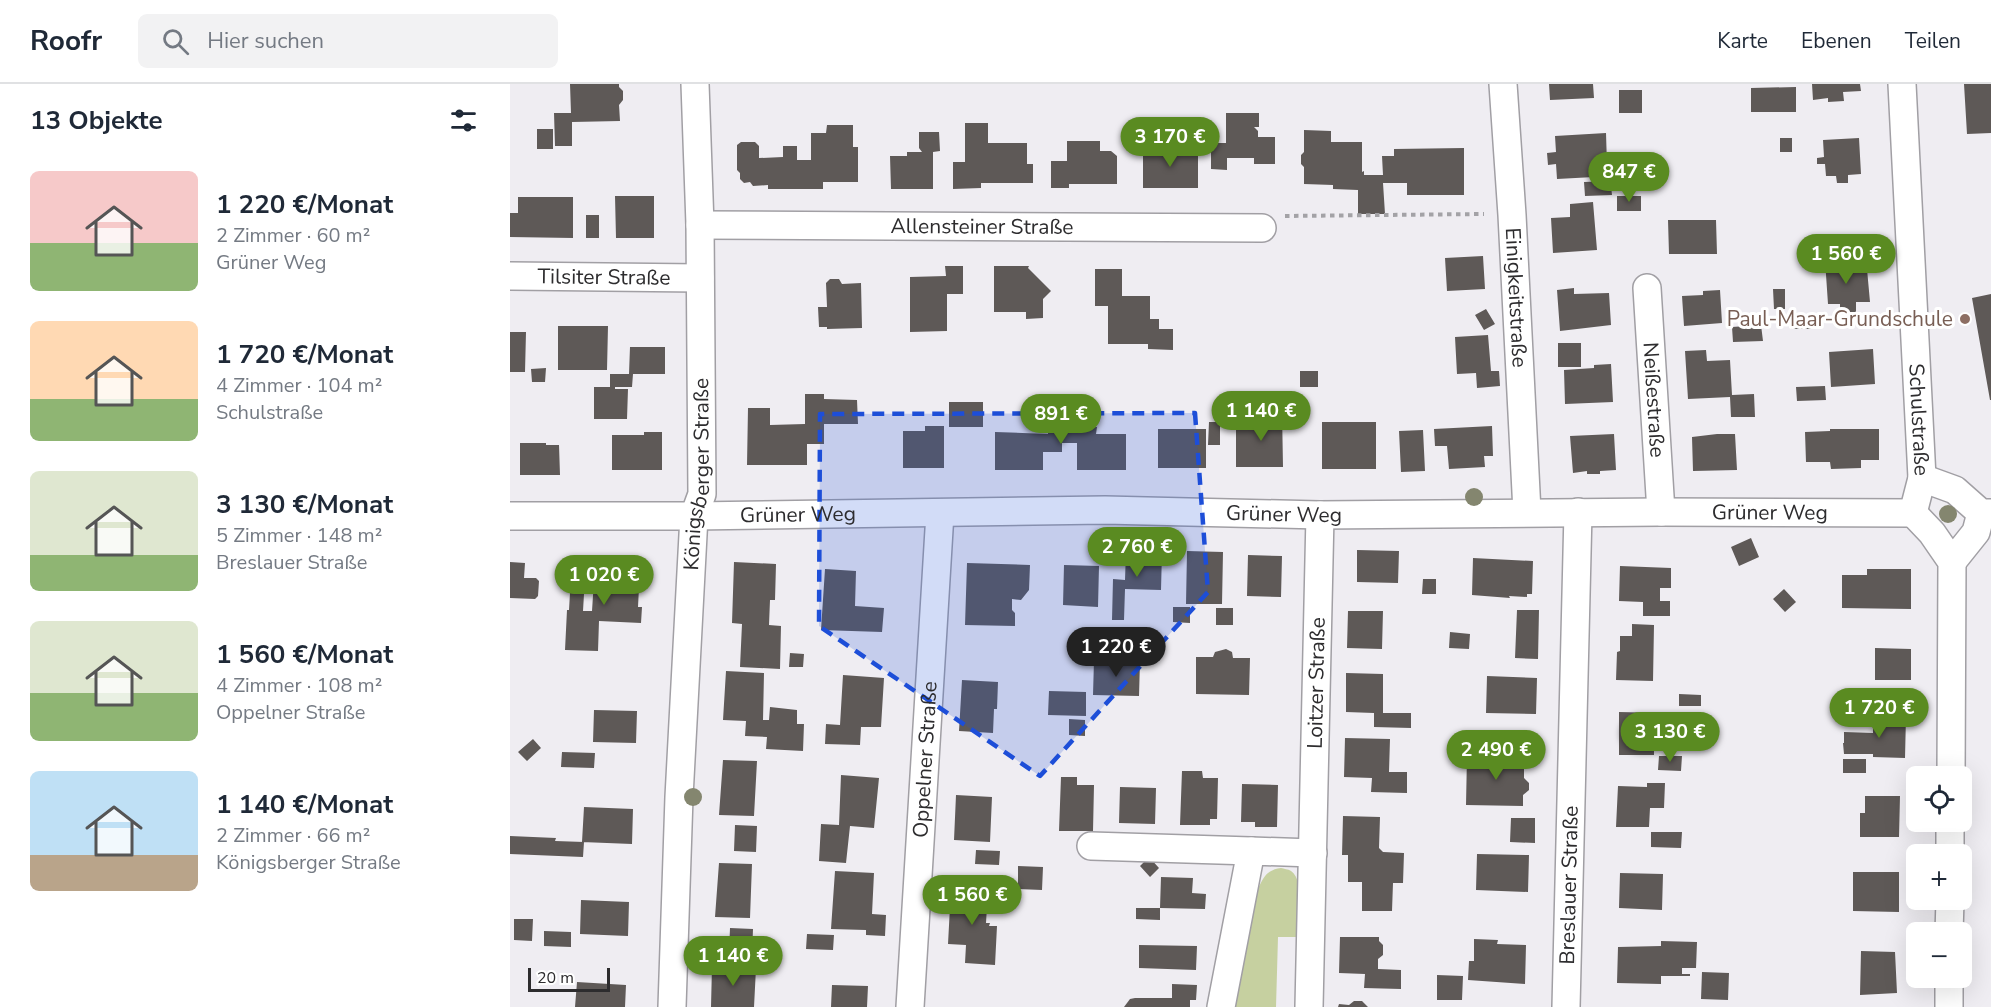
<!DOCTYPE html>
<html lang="de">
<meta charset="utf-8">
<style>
:root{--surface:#fff;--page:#f2f2f3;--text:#1f2937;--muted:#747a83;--line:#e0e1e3;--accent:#5a8b21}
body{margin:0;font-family:"Nunito Sans",sans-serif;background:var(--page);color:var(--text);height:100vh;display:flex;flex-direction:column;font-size:22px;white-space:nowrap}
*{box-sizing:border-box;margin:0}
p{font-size:20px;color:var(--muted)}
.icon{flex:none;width:33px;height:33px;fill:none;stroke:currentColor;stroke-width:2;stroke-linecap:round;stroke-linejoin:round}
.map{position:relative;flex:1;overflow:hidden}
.panel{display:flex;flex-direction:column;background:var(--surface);width:510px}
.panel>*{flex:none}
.fabs{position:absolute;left:1396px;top:682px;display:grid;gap:12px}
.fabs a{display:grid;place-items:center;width:66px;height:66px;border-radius:9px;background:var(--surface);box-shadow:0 6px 24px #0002;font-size:30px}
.scale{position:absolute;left:18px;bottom:15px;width:82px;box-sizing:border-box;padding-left:6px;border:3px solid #2d2c2e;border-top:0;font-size:16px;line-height:21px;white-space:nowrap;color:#2d2c2e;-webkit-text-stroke:4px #fff;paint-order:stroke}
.price{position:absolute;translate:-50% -51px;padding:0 14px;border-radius:21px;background:var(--accent);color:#fff;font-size:20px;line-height:39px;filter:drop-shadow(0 2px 3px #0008)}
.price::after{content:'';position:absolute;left:50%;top:36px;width:18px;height:14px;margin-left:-9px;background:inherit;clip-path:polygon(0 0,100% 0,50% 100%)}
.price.active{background:#222;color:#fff}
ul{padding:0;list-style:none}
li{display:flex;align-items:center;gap:18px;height:150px;padding:0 30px}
li span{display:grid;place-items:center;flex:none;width:168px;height:120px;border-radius:9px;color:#555}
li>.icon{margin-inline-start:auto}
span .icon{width:72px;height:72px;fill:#fffc;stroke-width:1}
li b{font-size:26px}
h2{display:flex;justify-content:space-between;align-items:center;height:72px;padding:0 30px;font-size:26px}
header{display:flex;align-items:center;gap:36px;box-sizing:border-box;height:84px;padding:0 30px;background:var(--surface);border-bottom:2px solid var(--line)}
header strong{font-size:28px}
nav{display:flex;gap:33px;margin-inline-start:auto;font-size:21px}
.search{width:420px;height:54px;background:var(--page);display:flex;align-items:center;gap:15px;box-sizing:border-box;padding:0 21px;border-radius:9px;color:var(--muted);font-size:22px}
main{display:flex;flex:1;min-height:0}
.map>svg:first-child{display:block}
</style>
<header>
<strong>Roofr</strong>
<div class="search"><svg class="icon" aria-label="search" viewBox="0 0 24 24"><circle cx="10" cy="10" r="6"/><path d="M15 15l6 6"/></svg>Hier suchen</div>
<nav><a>Karte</a><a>Ebenen</a><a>Teilen</a></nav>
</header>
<main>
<section class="panel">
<h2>13 Objekte<svg class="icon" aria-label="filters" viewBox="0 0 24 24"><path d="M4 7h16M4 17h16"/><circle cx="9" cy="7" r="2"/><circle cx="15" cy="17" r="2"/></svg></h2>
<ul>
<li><span style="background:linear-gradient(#f6c9c9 60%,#8fb573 0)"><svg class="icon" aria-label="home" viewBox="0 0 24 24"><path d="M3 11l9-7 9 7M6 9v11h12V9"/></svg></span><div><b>1 220 €/Monat</b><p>2 Zimmer · 60 m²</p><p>Grüner Weg</p></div></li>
<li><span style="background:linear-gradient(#ffd9b3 65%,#8fb573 0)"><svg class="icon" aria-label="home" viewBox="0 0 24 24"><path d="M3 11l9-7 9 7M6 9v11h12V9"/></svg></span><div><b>1 720 €/Monat</b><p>4 Zimmer · 104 m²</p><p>Schulstraße</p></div></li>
<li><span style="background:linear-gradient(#dfe7d0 70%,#8fb573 0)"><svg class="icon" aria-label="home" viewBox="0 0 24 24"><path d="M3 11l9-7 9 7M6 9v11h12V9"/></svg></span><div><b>3 130 €/Monat</b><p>5 Zimmer · 148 m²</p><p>Breslauer Straße</p></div></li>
<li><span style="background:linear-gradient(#dfe7d0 60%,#8fb573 0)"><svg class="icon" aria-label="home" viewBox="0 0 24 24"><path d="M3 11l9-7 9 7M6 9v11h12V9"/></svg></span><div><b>1 560 €/Monat</b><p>4 Zimmer · 108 m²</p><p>Oppelner Straße</p></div></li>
<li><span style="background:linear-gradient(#bfe0f5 70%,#b9a48a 0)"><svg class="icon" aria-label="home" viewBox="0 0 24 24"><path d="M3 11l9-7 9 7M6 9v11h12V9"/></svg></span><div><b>1 140 €/Monat</b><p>2 Zimmer · 66 m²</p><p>Königsberger Straße</p></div></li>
</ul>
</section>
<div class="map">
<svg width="1481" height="923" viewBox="0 0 1481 923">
<rect width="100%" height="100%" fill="#efedf2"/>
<path fill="#c6d0a0" d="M771,784C774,785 778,785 781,787C795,796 789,837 789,853H768L766,923H723L747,807C753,794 756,786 771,784Z"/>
<path fill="#5e5957" d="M60,0H109V3L113,7V16L109,21L110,37L62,38V62H45L44,29H61Z
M1039,0H1083L1084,14L1040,16Z
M1302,0H1350L1351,7L1333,8L1334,17L1318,18V14L1303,16Z
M1454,0H1481V49L1457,50Z
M1286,3V28H1241V4Z
M1109,6H1132V29H1109Z
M716,29H749V43H744L748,47V53H765V80H744V74H717V86L701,85V59H716Z
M455,39H478V59H517V80H523V99H471V104L443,105V78H455Z
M317,41H343V63H348V98H313V105H258V101L243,102L240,98L234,99L230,95V89L227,86V61L231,58H245L249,62V74L273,73V62H287V76H301V49H316Z
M27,45H43V65H27Z
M794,46L821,47V58H852V88L854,87V91H873L872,72H884V65L954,64V111H897V99H873L875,130H848V106L823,105V101L794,100V83L791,80V71L794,68Z
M409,48H429L430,67L423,68V105H381L380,72H397V68H412L409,64Z
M1096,49L1097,81H1083L1084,93L1047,95L1046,80L1038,81L1037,69L1046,68L1045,52Z
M1270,54H1282V68H1270Z
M1349,54L1351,90L1338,91V99H1327L1326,92H1316L1315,80H1307V74L1314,73L1313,56Z
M557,57H590V67H601L607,72V100H559V104H541V77H557Z
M633,62H652V65H688V104H633Z
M1101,85H1121L1122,102H1101L1102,111L1075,112L1074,98L1101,97Z
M105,112H144V154H106Z
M1107,112H1131V127H1107Z
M8,113H63V154L0,153V129H8Z
M1083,118L1087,166L1043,169L1041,134L1060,133V120Z
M76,131H89V154H76Z
M1158,136H1206L1207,170H1159Z
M973,172L975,205L937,207L935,174Z
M1336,174V186L1357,185L1360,218H1346V228H1334V225H1330V220H1318L1315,176Z
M435,182H453V210H437V247L400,248V193L436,192Z
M484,182H519L518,184L541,207L533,215V234L516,235V228H484Z
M585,185H612V212H640V235H649V245H663V266L638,265V260H598V222H585Z
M320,195H329L332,200L351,199L352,244L317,245V243H309L308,223H317L316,199Z
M1064,204V210L1099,209L1101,241L1050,247L1047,206Z
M1263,205H1275V225H1264Z
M1210,206L1212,239L1174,242L1172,212L1193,211V207Z
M1481,210V316H1480L1462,214Z
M976,225L985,240L974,246L965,231Z
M1302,232V245H1281V233Z
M1251,241L1253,257L1223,258L1222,243Z
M48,242H98L97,286H48Z
M0,248H16L15,288H0Z
M978,251L981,287H989L990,302L967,304L966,289L947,290L945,253Z
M1048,259H1071V283H1048Z
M120,263H155V290H123L122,303H105V305H118L117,335H84V303H100V290H119Z
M1363,265L1365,300L1321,303L1319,268Z
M1196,266L1197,277L1220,276L1222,311L1244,310L1245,333H1221L1220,313L1178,315L1175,267Z
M1101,280L1103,318L1055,320L1054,286L1084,284V281Z
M36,284L35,298H22L21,285Z
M790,287H808V303H790Z
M1315,302L1316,316L1287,317L1286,303Z
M295,310H314V315L347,316L348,340H314V360H297V381H237L238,324H260V341L295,340Z
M711,311H725V338H710Z
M552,315H569L568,343H587L586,350H616V386H567V359H552V368H533V386H485V348L538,350V337H552Z
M439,318H473V343H439Z
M743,327H772L773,383H726V345H743Z
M699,338H710V361H698Z
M812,338H866V385H812Z
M415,342H434V384H393V347H415Z
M982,342L983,372H974L975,383L939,385L937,362H925L924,345Z
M648,345H696V384H648Z
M1320,345H1369V376H1351V384L1321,385L1320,378H1296L1295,348L1320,347Z
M913,346L915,387L891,388L889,347Z
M134,348H152V386H102V351H134Z
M1104,350L1106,386L1090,387V390H1077V387L1063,389L1060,352Z
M1207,350H1225L1227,386L1183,387L1182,353Z
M10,359H36V361H49L50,391H10Z
M1241,454L1249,473L1229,482L1221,463Z
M847,466L889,467L888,499L847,498Z
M616,467L652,468L651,506L615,505L614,536H602L603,495L615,496Z
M677,467L713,468L712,520H676Z
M738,471L772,472L771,513L737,512Z
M963,474L1023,477L1022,510H1017V513L999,512L1000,514L962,511Z
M0,478L15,479L14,494H26L29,497L28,512L25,515L0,514Z
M224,478L266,480L265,516H260L259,541L271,542L270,585L230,583L232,540L222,539Z
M457,479L520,481L519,506L511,516L502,515V526L505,529V542L455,541Z
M85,481L130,483L128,523H132L131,539L89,537L88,567L55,566L57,526H59L60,509L74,510L73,527H82Z
M554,481L589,482L588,523L553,521Z
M1110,482L1161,484V504H1150V517H1160V532H1133V518L1109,517Z
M315,485L346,487L345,522L374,524L372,548L311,546Z
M1357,485H1401V525L1332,524V491H1357Z
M913,495H926V510H912Z
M1274,505L1286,518L1275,528L1263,515Z
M663,523H680V539L663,538Z
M706,524H723V541H706Z
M1007,526H1029L1028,575L1005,574Z
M838,527H873L872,565L837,564Z
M1122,540L1144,541L1143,597L1106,596L1107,568L1110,567V552H1122Z
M940,548L960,550L959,565L939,564Z
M1365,564L1401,565V596H1365Z
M716,565L722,568L723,574H740L739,611L686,610V573H703L705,568Z
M280,569L294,570L293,583H279Z
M584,576L630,577L629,612L583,611Z
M216,587L254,589L253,636H259L260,623L287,626V640H294L293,667L256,665L257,653L235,652L236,637L213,636Z
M836,589L873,590V629H901V644L864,643V629L836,628Z
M333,591L374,594L371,643H351L350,661L315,660L316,640L330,641Z
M977,592L1027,594L1026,630L976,629Z
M452,596L488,598L487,625H484L483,649L449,647Z
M539,607L576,608V632L538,631Z
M1169,610L1191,611V622H1169Z
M84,626L127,627L126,659L83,658Z
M1109,628L1155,629V645H1144V671H1109Z
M1363,631L1396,632L1395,674L1363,673V670H1334L1333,659H1334V648L1363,649Z
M559,635L575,636V652L559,651Z
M835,654L880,655L879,688H897V709L861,708L862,694L834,693Z
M23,655L31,664L17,677L8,668Z
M996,667H1010L1014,671V694L1019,699V706L1013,711V722L956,721L957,672H977V683H987L988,680L993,681V670Z
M52,668L85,669L84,684L51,683Z
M1149,672H1172L1171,687L1148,686Z
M1333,675H1356V689H1333Z
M213,676L247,677L244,732L209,731Z
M672,687H692L693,694H708L707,735H700V741H670Z
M331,691L369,694L364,744L340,742L336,779L309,777L311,740L329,741Z
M551,693H567V701H584L583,747H549Z
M1137,699H1155L1154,724H1140L1139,743H1106L1108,702L1137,703Z
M732,700L768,701L767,743H745V738H731Z
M610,703L646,704L645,740L609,739Z
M446,711L482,713L480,758L444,756Z
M1355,712H1390L1389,753H1350V729H1355Z
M74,723L123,725L122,760L72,758Z
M833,732L870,733L869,764L873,768L894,769L893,799H883L882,827H852V798H838V771H832Z
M1001,734H1025V759L1000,758Z
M225,741L247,742L246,768L224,767Z
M1141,748H1172L1171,764L1141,763Z
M0,752L46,754L45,757L74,758L73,773L0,770Z
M466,766L490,767L489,781L465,780Z
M967,770L1019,771L1018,808L966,806Z
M639,773L649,784L640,793L630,782Z
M209,779L242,780L240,834L205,833Z
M508,782L533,783L532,806L508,805Z
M325,787L364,789L362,830L376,831L375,852L356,851V846L321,845Z
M1343,788H1389V828L1343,827Z
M1110,789L1153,790L1152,826L1109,824Z
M651,793L683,794L682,809L696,810L695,825L650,824Z
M441,804L478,806L476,839H480L479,842H487L485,881L455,879L456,861L438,860Z
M71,816L119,818L118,852L70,850Z
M626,824H650V836L626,835Z
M4,835H23L22,857L4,856Z
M220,844L243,845L242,871L219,869Z
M34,847L61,848V863L34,862Z
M297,850L324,851L323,866L296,865Z
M830,853H869V857L873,861V871L868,875V885L891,886V905L854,904L855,890L829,889Z
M964,855L988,856L987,860L1016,861L1015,900L958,896L959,877H964Z
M1151,857L1187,858L1186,884H1172V890H1180V892H1151V900L1107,899L1108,863L1151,862Z
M629,861L687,862L686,886L629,884Z
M1351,867L1385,868L1387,909L1350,911Z
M202,882L246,884L244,923H201Z
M1192,888L1219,889L1218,916L1191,915Z
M927,891L953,892L952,916H927Z
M67,898L116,901L115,923H65Z
M662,900L687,901L686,916H680V923H614L620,915L625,914H662Z
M322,901L358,902L357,923H321Z
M844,917H852L858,923H828L829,920L839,921Z"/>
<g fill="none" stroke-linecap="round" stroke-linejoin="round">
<g stroke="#a19fa4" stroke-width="30">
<g id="street">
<path id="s1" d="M993,0L1002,131L1017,428"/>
<path id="s2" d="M1392,0L1412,394L1403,429"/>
<path id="s3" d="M190,141L752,144"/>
<path id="s4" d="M0,192L190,194"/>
<path id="s5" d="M1137,204L1151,428"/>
<path d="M1412,394L1445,406L1471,429H1481"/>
<path d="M1403,429L1422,449L1442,478L1441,693"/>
<path id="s6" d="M0,432H184L595,426L810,431L1151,428L1403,429"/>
<path d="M1442,478L1466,448L1471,429"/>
<path d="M581,762L741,767"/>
<path d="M1440,771V738"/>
<path d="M1439,849L1440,816"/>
<path id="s7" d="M162,923L169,713L184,432L192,410L190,141L185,0"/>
<path id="s8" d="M400,923L430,429"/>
<path d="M711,923L741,767L803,769"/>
<path id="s9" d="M799,923L810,431"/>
<path id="s10" d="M1056,923L1068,428"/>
<path d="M1439,923V894"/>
</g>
</g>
<path stroke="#a3a2a6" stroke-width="4" stroke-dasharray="4.5 4.5" stroke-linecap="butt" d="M775,132L974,130"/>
<use href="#street" stroke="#fff" stroke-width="27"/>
</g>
<g fill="#84866f">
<circle cx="964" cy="413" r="9"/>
<circle cx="1438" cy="430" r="9"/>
<circle cx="183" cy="713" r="9"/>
</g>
<path fill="#1d4ed8" fill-opacity="0.2" stroke="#1d4ed8" stroke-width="4.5" stroke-dasharray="12 8" stroke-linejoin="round" d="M685,329L698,508L530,692L309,542L310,330Z"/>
<circle fill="#8d6e63" stroke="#fff" stroke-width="2" cx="1455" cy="235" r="6"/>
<g text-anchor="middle" stroke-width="6" stroke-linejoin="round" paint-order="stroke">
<g font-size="21" fill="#2d2c2e" stroke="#fff">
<text dy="7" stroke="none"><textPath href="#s3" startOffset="282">Allensteiner Straße</textPath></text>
<text dy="7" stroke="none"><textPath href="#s4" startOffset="94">Tilsiter Straße</textPath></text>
<text dy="7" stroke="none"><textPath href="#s1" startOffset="214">Einigkeitstraße</textPath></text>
<text dy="7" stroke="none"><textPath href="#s5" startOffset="112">Neißestraße</textPath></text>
<text dy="7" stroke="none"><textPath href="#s2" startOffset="336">Schulstraße</textPath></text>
<text dy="7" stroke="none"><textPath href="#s7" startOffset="534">Königsberger Straße</textPath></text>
<text dy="7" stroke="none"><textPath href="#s6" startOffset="1260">Grüner Weg</textPath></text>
<text dy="7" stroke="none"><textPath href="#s6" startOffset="774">Grüner Weg</textPath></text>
<text dy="7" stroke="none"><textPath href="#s6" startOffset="288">Grüner Weg</textPath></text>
<text dy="7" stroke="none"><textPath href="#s9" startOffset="324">Loitzer Straße</textPath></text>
<text dy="7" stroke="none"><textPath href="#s8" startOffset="248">Oppelner Straße</textPath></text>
<text dy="7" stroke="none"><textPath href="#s10" startOffset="122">Breslauer Straße</textPath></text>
</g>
<g font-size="21" fill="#785e54" stroke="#fff" text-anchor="end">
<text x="1443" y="242">Paul-Maar-Grundschule</text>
</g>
</g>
</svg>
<div class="fabs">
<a><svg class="icon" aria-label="locate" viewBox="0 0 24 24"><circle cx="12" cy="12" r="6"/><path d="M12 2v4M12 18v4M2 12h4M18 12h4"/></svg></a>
<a>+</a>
<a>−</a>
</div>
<div class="scale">20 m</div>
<b class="price" style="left:660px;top:84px">3 170 €</b>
<b class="price" style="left:1119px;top:119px">847 €</b>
<b class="price" style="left:1336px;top:201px">1 560 €</b>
<b class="price" style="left:751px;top:358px">1 140 €</b>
<b class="price" style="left:551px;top:361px">891 €</b>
<b class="price" style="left:627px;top:494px">2 760 €</b>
<b class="price" style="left:94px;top:522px">1 020 €</b>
<b class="price active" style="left:606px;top:594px">1 220 €</b>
<b class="price" style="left:1369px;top:655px">1 720 €</b>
<b class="price" style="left:1160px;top:679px">3 130 €</b>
<b class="price" style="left:986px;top:697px">2 490 €</b>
<b class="price" style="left:462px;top:842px">1 560 €</b>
<b class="price" style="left:223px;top:903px">1 140 €</b>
</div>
</main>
